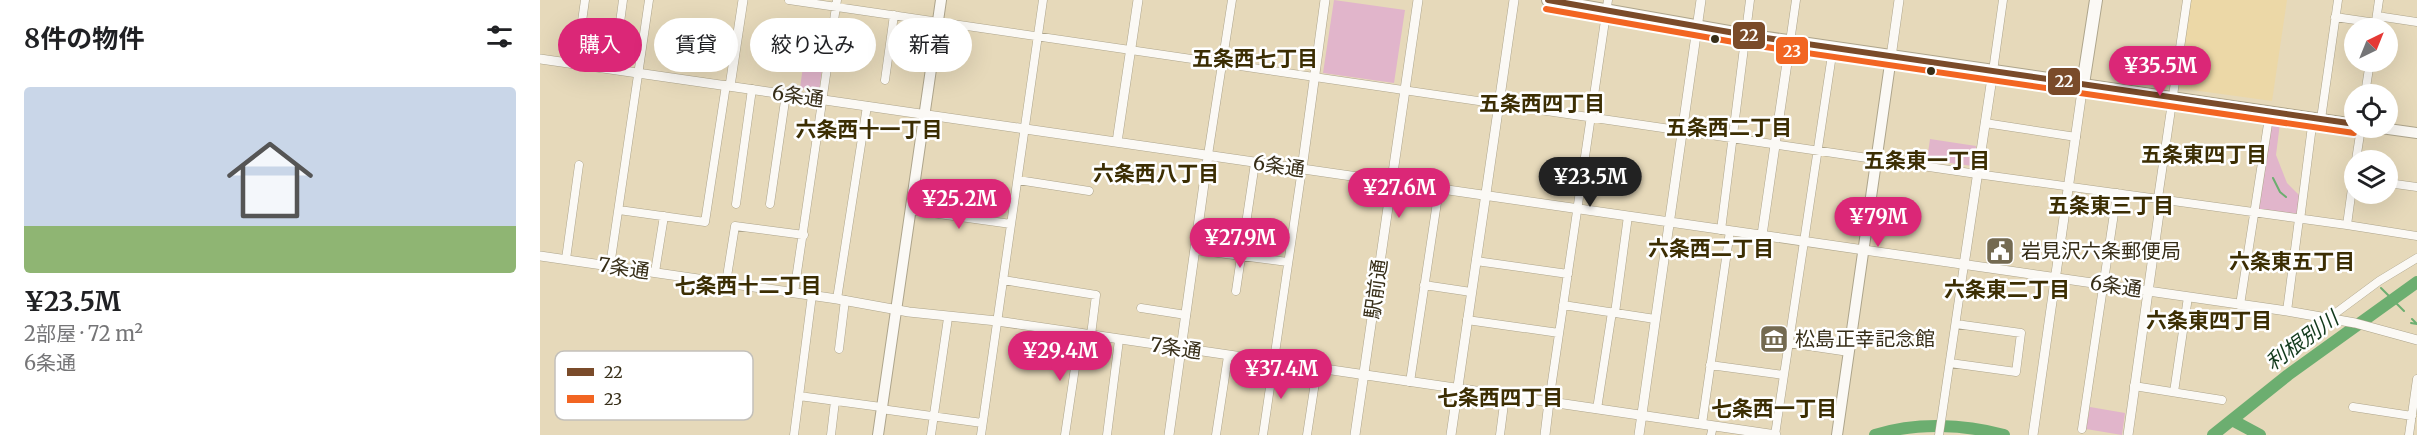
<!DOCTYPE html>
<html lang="ja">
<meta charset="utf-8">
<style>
:root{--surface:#fff;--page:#f6f6f6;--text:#202124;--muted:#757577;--accent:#db2777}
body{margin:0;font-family:Merriweather,"Noto Sans JP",serif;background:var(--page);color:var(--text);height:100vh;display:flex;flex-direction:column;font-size:22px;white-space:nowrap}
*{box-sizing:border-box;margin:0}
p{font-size:20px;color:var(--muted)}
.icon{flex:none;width:33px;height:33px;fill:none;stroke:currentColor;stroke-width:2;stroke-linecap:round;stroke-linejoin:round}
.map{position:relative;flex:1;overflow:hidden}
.panel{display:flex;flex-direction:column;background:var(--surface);width:540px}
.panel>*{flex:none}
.banner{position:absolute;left:18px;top:18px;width:570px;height:54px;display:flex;gap:12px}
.needle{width:39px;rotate:43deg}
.tools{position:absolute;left:1804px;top:18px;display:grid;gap:12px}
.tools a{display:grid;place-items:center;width:54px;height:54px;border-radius:50%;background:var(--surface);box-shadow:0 6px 24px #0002;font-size:30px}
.price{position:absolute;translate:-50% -51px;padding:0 14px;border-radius:21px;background:var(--accent);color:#fff;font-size:20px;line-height:39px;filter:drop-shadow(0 2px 3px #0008)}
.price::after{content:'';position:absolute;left:50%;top:36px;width:18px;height:14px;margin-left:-9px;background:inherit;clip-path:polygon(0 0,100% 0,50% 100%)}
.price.on{background:#222;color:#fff}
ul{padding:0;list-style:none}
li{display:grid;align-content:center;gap:12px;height:318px;padding:0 24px}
li span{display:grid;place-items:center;height:186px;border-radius:6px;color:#555}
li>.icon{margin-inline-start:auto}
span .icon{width:108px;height:108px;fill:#fffc;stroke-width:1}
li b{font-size:26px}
h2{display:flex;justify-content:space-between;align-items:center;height:72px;padding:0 24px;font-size:26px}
.chip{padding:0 21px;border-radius:27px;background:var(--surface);box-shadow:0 6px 24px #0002;font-size:21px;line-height:54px}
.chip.on{background:var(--accent);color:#fff}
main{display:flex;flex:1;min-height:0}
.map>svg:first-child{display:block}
</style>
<main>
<section class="panel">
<h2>8件の物件<svg class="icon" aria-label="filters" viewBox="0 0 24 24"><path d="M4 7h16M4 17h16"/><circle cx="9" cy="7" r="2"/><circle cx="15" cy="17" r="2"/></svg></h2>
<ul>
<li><span style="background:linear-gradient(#c9d6e8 75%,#8fb573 0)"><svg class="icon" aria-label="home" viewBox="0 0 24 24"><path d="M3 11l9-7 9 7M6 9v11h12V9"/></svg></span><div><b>¥23.5M</b><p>2部屋 · 72 m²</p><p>6条通</p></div></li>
</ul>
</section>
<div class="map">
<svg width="1877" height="435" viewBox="0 0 1877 435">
<rect width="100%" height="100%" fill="#e6d9ba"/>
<path fill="#ecd8a7" d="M1651,0H1747L1732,101L1638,88Z"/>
<path fill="#e1b5cb" d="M794,0L865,10L854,83L783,73Z
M267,38L286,40L279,91L260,88Z
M1732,122L1740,123L1736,155L1747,183L1761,197L1758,215L1717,209Z
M1390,139L1436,146L1433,166L1387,160Z
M1550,407L1585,413L1582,435L1546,429Z"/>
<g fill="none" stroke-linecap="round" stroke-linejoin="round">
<path stroke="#6cae70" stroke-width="2" d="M1733,178L1740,192L1746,197
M1841,288L1864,311
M1872,319L1877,324
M1871,323L1877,324"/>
<path stroke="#6cae70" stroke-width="12" d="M1692,420L1720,435
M1335,435C1376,422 1423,424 1464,435
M1673,435L1748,375L1877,282"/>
<g stroke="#ada48b" stroke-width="9">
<path id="minor" d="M249,0L1437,174L1807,225L1815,166
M1837,16L1877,22
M1795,17L1836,23
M1835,28L1839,0
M1250,42L1256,0
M36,64L45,0
M74,68L83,0
M1453,71L1463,0
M345,80L354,15
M1825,94L1830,62
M1781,119L1798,0
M1445,123L1536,137
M668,155L692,0
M1816,160L1821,128
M478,180L549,191
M1848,183L1877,187
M1618,198L1647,0
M196,204L212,89
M230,204L246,94
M79,210L165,222L186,85
M370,210L471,224
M1760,220L1773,118
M1807,225L1877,236
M1181,230L1210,0
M655,250L748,262
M26,259L39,165
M936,261L1028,274
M70,266L109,0
M115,272L124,216
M463,280L556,295L551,335
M186,283L195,226L264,235
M884,285L931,292
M696,291L715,163
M254,293L297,0
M297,299L327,106
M1023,305L1115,319
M1700,305L1730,111
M601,308L646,315
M1747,311L1759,219
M1075,313L1088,216
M1789,318L1839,281L1877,258
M927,320L1019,333
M1248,343L1309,352
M299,349L305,300
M1410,363L1476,372L1481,333L1416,324
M1170,365L1244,375
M870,382L899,189
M1594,386L1682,400
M1634,392L1648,297
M259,396L341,407
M1009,402L1068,0
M1813,407L1872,416
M341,409L442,423
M1057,409L1072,312
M1162,424L1190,231
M1542,429L1577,193
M254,435L272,295
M291,435L295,401
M391,435L408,318
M441,435L503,0
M525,435L540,334
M567,435L579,340
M676,435L688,356
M723,435L762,169
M767,435L777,369
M960,435L965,396
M1171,435L1173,426
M1235,435L1293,48
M1399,435L1424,265
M1869,435L1877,379"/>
</g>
<g stroke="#ada48b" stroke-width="10">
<path id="tertiary" d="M1351,57L1359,0
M0,59L1747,311L1815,323L1877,340
M190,86L203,0
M577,142L598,0
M762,169L785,0
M1222,235L1250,42
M0,256L297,299L369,312L457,321L1236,435
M1424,265L1453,71
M629,435L668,155
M815,435L878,0
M911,435L974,0
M1005,435L1009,402
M1099,435L1161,0
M1493,435L1543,84
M1588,435L1621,199"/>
</g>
<g stroke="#ada48b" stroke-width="12">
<path id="secondary" d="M1543,84L1815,124
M1841,128L1877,133
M338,435L401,0
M1297,435L1351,57"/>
</g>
<g stroke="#ada48b" stroke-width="14">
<path id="primary" d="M1008,0L1206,35L1543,84L1556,0"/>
</g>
<use href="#minor" stroke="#fbf9f5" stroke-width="8"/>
<use href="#tertiary" stroke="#fbf9f5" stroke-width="9"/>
<use href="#secondary" stroke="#fbf9f5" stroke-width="10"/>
<use href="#primary" stroke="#fbf9f5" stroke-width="12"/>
<g stroke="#fff" stroke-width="10">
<path id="bus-1" d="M1008,0L1206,35L1815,124"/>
</g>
<g stroke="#fff" stroke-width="10">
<path id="bus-2" d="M1006,9L1205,44L1814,133"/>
</g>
<use href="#bus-1" stroke="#7a4b2a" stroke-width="6"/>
<use href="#bus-2" stroke="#f26522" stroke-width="6"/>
</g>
<defs>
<g id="civic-square" transform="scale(1.5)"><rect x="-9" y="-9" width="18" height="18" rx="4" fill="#746a51" stroke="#fff"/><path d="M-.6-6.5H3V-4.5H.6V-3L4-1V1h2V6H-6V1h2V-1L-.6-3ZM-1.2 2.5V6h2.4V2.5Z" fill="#fff"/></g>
<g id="museum-square" transform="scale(1.5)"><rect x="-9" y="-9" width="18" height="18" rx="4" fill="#746a51" stroke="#fff"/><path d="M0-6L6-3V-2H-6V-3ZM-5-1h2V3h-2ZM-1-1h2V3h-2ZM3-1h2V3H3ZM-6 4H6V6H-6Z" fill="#fff"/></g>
</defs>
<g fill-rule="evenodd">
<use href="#civic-square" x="1460" y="251"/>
<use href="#museum-square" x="1234" y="339"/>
</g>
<g fill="#372e18" stroke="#fff" stroke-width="2">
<circle cx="1175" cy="39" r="5"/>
<circle cx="1391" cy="71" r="5"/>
</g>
<g text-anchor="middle" stroke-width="5" stroke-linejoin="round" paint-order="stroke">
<g font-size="20" fill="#372e18" stroke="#fff">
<text transform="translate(258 96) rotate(8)" y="7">6条通</text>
<text transform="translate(739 166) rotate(8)" y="7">6条通</text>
<text transform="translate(84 268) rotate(8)" y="7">7条通</text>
<text transform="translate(1576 286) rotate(8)" y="7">6条通</text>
<text transform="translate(836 289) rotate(-82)" y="7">駅前通</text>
<text transform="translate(636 348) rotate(8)" y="7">7条通</text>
</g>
<g font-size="20" fill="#372e18" stroke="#fff" text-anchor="start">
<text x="1481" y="258">岩見沢六条郵便局</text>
<text x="1255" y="346">松島正幸記念館</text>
</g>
<g font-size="21" font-weight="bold" fill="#3c2e03" stroke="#fff">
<text x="715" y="66">五条西七丁目</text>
<text x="1002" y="111">五条西四丁目</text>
<text x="1189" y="135">五条西二丁目</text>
<text x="329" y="137">六条西十一丁目</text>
<text x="1664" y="162">五条東四丁目</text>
<text x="1387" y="168">五条東一丁目</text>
<text x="616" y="181">六条西八丁目</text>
<text x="1571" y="213">五条東三丁目</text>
<text x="1171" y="256">六条西二丁目</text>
<text x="1752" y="269">六条東五丁目</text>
<text x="208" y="293">七条西十二丁目</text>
<text x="1467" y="297">六条東二丁目</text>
<text x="1669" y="328">六条東四丁目</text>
<text x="960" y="405">七条西四丁目</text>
<text x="1234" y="416">七条西一丁目</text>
</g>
<g font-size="21" font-style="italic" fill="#123a1c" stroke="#fff">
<text transform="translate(1762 341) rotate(-36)" y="7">利根別川</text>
</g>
</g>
<rect x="15" y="351" width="198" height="69" rx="9" fill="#fff" stroke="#c3c0ba" stroke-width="1.5"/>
<rect x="27" y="368" width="27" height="8" fill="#7a4b2a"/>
<rect x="27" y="395" width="27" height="8" fill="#f26522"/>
<g font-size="16" fill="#372e18">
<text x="64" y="378">22</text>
<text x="64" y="405">23</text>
</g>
<g stroke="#fff" stroke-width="2">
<rect x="1192" y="21" width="34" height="29" rx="6" fill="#7a4b2a"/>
<rect x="1235" y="36" width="34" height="29" rx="6" fill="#f26522"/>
<rect x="1507" y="67" width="34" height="29" rx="6" fill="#7a4b2a"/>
</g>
<g font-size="16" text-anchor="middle" font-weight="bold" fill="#fff">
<text x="1209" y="41">22</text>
<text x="1252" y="57">23</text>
<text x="1524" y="87">22</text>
</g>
</svg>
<div class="tools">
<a><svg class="needle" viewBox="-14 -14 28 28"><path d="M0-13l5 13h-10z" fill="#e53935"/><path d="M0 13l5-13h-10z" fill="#757577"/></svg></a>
<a><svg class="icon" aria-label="locate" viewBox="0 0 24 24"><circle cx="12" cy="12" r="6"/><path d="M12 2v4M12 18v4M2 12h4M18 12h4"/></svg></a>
<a><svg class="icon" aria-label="layers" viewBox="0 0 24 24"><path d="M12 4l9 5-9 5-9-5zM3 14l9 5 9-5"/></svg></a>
</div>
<b class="price" style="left:1620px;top:97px">¥35.5M</b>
<b class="price on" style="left:1050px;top:208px">¥23.5M</b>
<b class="price" style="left:859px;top:219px">¥27.6M</b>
<b class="price" style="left:419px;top:230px">¥25.2M</b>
<b class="price" style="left:1338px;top:248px">¥79M</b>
<b class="price" style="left:700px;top:269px">¥27.9M</b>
<b class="price" style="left:520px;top:382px">¥29.4M</b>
<b class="price" style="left:741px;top:400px">¥37.4M</b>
<div class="banner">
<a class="chip on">購入</a>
<a class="chip">賃貸</a>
<a class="chip">絞り込み</a>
<a class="chip">新着</a>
</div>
</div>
</main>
